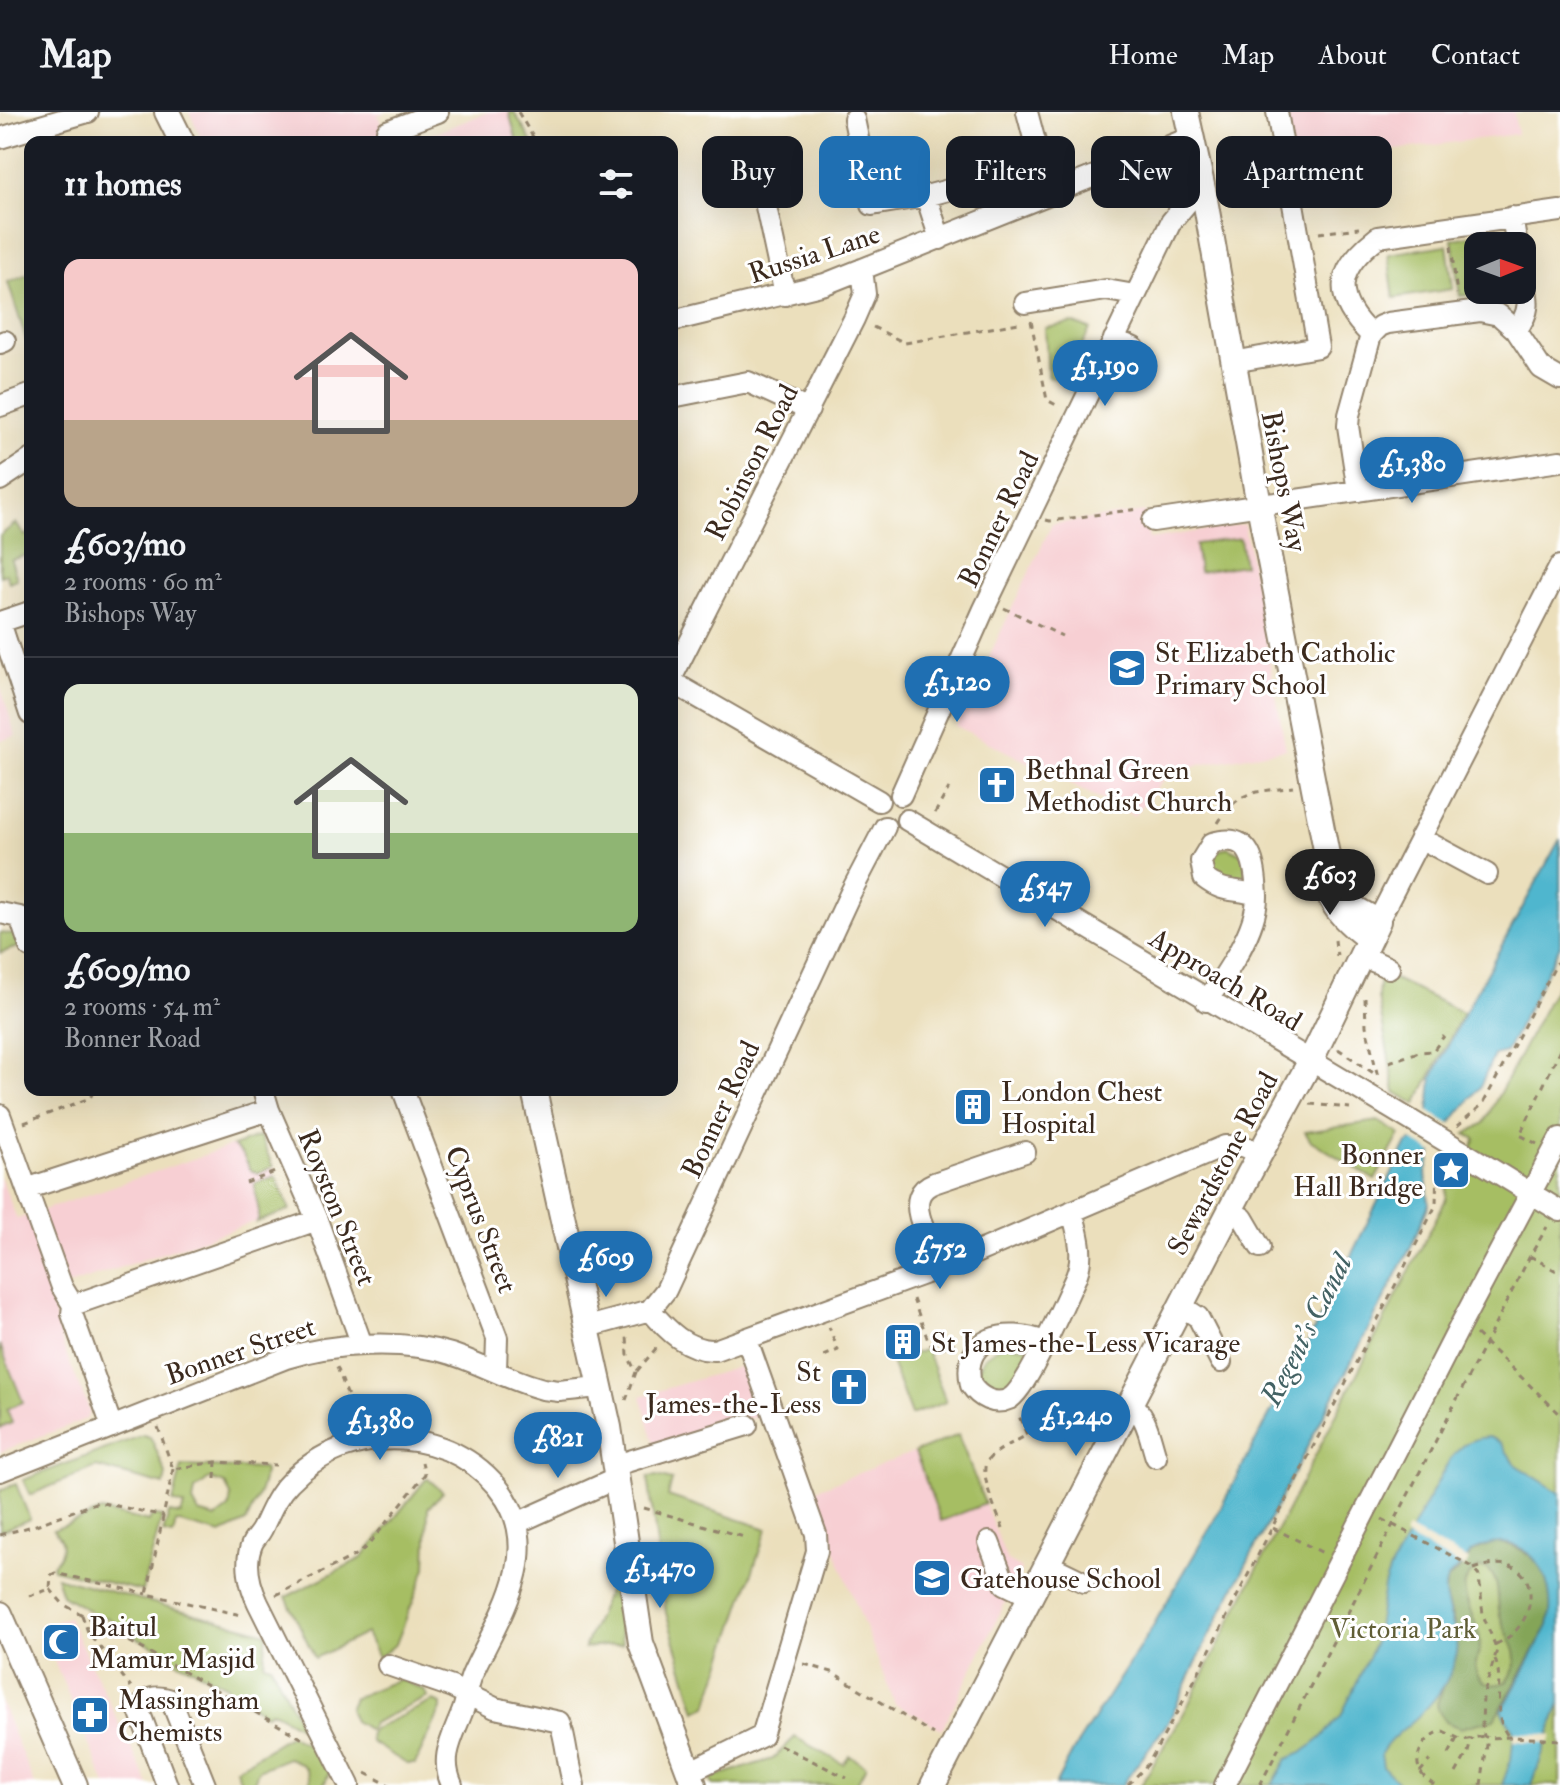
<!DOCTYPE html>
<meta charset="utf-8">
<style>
:root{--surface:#171b24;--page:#242831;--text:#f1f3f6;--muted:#9ea1a6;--line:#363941;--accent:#1f6fb2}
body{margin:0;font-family:"IM FELL Double Pica",serif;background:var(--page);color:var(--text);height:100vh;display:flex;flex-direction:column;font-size:30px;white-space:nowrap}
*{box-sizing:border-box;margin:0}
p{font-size:26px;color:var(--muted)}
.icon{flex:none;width:44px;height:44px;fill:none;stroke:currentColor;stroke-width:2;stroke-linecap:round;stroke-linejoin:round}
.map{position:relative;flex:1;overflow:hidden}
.side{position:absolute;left:24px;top:24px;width:654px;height:960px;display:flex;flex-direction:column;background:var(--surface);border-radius:16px;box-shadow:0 8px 32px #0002}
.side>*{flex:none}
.banner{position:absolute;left:702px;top:24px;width:738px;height:72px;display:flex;gap:16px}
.needle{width:52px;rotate:89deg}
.fabs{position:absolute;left:1464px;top:120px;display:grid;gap:16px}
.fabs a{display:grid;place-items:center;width:72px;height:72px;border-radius:16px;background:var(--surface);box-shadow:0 8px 32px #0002;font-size:40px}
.price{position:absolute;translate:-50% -68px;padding:0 18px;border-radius:28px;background:var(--accent);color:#fff;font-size:26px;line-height:52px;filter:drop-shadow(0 2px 4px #0008)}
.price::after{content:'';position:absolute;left:50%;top:48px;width:24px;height:18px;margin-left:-12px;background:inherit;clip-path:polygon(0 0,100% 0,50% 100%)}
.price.current{background:#222;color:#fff}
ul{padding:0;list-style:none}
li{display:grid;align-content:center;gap:16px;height:424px;padding:0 40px}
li+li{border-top:2px solid var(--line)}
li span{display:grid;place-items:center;height:248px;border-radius:16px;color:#555}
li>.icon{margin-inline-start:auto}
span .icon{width:144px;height:144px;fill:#fffc;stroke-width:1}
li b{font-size:34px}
h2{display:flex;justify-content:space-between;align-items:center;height:96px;padding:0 40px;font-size:34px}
.tag{padding:0 28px;border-radius:16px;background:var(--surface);box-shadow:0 8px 32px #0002;font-size:28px;line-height:72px}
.tag.current{background:var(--accent);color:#fff}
header{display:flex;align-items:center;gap:48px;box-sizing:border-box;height:112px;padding:0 40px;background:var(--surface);border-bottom:2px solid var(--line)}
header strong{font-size:38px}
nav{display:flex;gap:44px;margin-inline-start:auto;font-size:28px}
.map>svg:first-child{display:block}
</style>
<header>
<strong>Map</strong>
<nav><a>Home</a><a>Map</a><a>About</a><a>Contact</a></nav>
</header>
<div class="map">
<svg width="1560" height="1673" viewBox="0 0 1560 1673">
<rect width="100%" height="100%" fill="#fff"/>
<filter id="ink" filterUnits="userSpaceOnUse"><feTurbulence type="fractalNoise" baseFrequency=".0125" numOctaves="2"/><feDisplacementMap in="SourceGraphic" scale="16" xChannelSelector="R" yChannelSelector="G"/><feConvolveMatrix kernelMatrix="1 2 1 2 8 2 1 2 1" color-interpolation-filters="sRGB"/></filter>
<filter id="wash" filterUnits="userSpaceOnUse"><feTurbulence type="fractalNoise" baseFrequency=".006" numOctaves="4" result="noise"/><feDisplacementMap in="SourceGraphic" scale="32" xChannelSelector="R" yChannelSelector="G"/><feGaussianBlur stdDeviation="1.8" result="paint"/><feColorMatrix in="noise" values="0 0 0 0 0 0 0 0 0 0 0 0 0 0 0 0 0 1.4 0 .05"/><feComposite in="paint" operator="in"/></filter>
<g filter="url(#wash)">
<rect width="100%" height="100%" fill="#ebdfbc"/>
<path fill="#f7cfd3" d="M189,0H385L378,3L390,30H203Z
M488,0H509L517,30H421L420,27Z
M1282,0H1514L1517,22L1290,52Z
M1145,400L1149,427L1244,412L1286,637L1172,658L1134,704L956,614L1052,412Z
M0,573L16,624L0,629Z
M260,1024L290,1098L48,1180L64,1237L90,1299L86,1307L0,1340V1064L17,1107Z
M755,1250L773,1299L656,1337L641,1284Z
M958,1323L1007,1448L1022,1457L942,1617L895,1592L812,1379Z
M68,1505L149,1673H106L40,1515Z
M0,1589L12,1618L35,1673H0Z"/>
<path fill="#a6be63" stroke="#707440" stroke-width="2" fill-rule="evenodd" d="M509,0H514L532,30H517Z
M1492,121L1494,134H1478V178H1501L1460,184L1452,127Z
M1447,133L1453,177L1394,186L1388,142Z
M30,161V229L27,230L8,170Z
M1072,211L1090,217L1065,270L1048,264L1045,216Z
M16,411L25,424L30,420V442L11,448L17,467L9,470L6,462L0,464V424Z
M1240,426L1244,453L1199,460L1195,432Z
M1227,735L1244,743L1247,770L1232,771L1215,766L1211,749L1216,740Z
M0,821L17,823L21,834L0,841Z
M1380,860L1463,901L1416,992L1395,980L1378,886Z
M1560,866V1673H1141L1185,1599L1446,1087L1449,1051L1461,1057L1476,1027L1466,1022L1484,1011Z
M1378,1009L1400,1022L1375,1068L1310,1028L1305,1020Z
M260,1024L273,1055L258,1061L250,1058L243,1043L233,1034Z
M276,1064L290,1098L257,1110C263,1096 252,1084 255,1071Z
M1003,1232L1030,1236L1031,1239L1010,1277L999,1282L982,1276L978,1257L985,1245Z
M0,1233L23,1290L7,1297L12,1311L0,1316Z
M926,1237L946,1290L911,1303L891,1250Z
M143,1323L150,1325L153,1330L166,1362L164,1373L96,1355L30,1383L23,1368Z
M958,1323L985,1392L941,1409L915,1340Z
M182,1354L264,1357C264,1377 254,1391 246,1410L221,1422L176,1410L173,1423L163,1421L169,1401L181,1403L184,1394L173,1390ZM209,1367L225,1372L231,1383L229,1396L216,1406L199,1401L193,1390L195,1378Z
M657,1364L672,1368L668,1384L767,1417L707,1594L696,1599L666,1501L648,1365Z
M427,1366L443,1380L428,1396L426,1456L396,1532L378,1546L366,1521L315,1546L286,1485L362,1446Z
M16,1372L30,1407L0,1419V1378Z
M101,1399L149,1410L152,1404L162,1405L142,1479L53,1457L52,1453C65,1441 65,1429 53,1418Z
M56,1465L267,1521L264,1551L271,1553L303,1617L271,1599L266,1602L228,1580L227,1574L168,1545V1541L121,1518V1515L106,1505L104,1507L62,1483Z
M614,1465L622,1532L584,1536Z
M399,1567L424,1578L428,1585L373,1611L369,1618L354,1609L349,1597L354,1586Z
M433,1589L441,1592V1597L415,1652H407L371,1630L370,1621L373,1617Z
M290,1623L334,1649L324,1673H310C310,1657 303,1651 288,1646L258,1658L253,1673H242L236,1657Z
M795,1625L843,1652L850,1644L866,1654L856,1673H713L710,1666L773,1647Z"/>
<path fill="#84a559" stroke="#60683c" stroke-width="2" fill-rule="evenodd" d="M1495,1430C1541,1436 1558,1472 1548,1514L1495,1607L1460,1616L1446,1610L1438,1598L1437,1591L1445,1571L1455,1513L1444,1483L1447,1468L1466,1451L1471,1440ZM1480,1456L1488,1457C1500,1470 1497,1483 1499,1499C1504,1527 1529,1539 1507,1570C1499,1573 1491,1574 1483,1569C1467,1557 1482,1543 1480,1528C1478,1504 1446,1471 1480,1456Z"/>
<path fill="#50b6ce" stroke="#467076" stroke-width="2" d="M1560,727V833L1506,940L1494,943L1480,975L1450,1012L1432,1042L1426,1061L1429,1092L1410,1137L1206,1530L1169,1609L1122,1673H1055L1073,1639L1150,1519L1212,1412L1303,1240L1407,1031L1412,1029L1429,999L1432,966L1463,904Z
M1489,1325L1500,1330L1516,1353L1560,1381V1591L1532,1673H1502L1511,1648L1514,1620L1502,1599L1548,1514C1560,1465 1525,1409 1471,1440C1464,1454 1453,1457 1447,1468C1437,1487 1465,1521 1454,1552C1447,1572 1432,1592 1415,1607C1404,1617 1388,1628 1381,1642L1383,1655L1401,1673H1272L1287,1647L1302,1641L1321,1626L1341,1604L1374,1533L1384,1474L1390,1457L1450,1347C1462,1333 1470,1326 1489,1325Z"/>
<path fill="#ebdfbc" d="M1425,997L1453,1014L1436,1043L1408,1026Z
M1407,1417L1469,1448L1465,1456L1404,1424Z
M1514,1620L1552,1623V1624L1549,1631L1514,1629Z"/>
</g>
<g filter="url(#ink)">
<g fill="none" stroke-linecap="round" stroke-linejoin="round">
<g stroke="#93846d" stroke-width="24">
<path id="minor" d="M1027,0L1040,49L1054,80
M854,7L872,93L926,84L940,127
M387,19L438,0
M0,26L88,0
M754,39L785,183
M926,84L967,73
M1512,105L1517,134
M1025,191L1106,178L1135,183
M672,209L825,172L1192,25
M1516,218C1534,196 1527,184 1522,159
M1371,223C1331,185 1336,157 1378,125L1560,99
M1114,227L1134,236
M0,231L5,229
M1233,250L1318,235L1277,0
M672,285L748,270L809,298
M0,294L30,283
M0,368L30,348
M1358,379L1348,314L1349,303L1371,223L1380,214L1388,211L1480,199L1499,203L1516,218L1541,256L1560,267
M1153,409L1560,349
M30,500L0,510L30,602
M672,565L854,207L865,182L862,157
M672,570L879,689
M901,683L984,497L1171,110L1191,86L1204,82
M907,708L1387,994
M1420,726L1487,762
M1328,748C1316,785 1341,809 1369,829
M0,801L20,805L30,835
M1378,809L1560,454
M1362,844L1389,856
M1206,889C1226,863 1258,816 1257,783C1235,776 1224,782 1204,766L1201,749L1212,731C1253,719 1255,753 1257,783
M263,978L269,998L317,1108L362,1233
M403,978L497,1226L496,1258
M0,1003L62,1175L73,1193
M1480,1050L1560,1099
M29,1076L269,998
M1230,1099L1243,1106L1260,1135
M945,1154C932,1132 898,1085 934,1071L1025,1040
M73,1193L317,1108
M73,1193L72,1202L112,1315
M1181,1194L1198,1205L1221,1250
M650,1198C667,1218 687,1239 715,1238L945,1154L1225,1034H1243L1260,1041
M588,1215L650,1198L666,1178L851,780L885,715
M1044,1230C1008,1215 960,1224 971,1273C979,1285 994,1294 1009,1287C1027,1278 1065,1188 1076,1165C1085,1143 1078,1122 1072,1099
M1130,1293C1147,1301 1150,1328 1156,1345
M613,1354L747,1313
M0,1359L286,1246C332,1231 403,1227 451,1242C482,1252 511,1269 543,1277L559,1279L599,1275
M517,1411L615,1367
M989,1430L1005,1472L1032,1485
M1049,1453L1084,1470
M388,1553L452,1575L495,1596L560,1610C567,1631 567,1652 574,1673
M689,1660L762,1624L817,1439L816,1422L747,1228
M167,1673L139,1599C146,1584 156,1583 171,1588L205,1673
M349,1673L258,1491C250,1474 244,1451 252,1432C254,1427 259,1423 262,1417C270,1400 276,1384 290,1370C349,1308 459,1313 506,1387C543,1446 496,1509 472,1563C467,1575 467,1587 463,1598C453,1625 439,1645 452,1673
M1225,1673L1461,1212L1560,1026"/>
</g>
<g stroke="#93846d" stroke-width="28">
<path id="major" d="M167,0L182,30
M534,978L609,1315L641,1531L694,1673
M0,1502L75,1673
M933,1673L1249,1062L1310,950L1378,809C1363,801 1345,794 1340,777C1336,762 1339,760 1328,748L1259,393L1204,82L1186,0"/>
</g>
<path stroke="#93846d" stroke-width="3" stroke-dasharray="6 6" stroke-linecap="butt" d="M518,0L536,30
M1319,121L1359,116
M1451,134L1457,182
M1031,209L1047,288L1060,295
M873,215L905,231L1019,211
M1046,408L1050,409L1138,397
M1004,496L1062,524
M935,701L949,676
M1218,711C1240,676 1255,681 1293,675
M1335,828L1337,844
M1365,886L1366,914L1378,965
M1338,937L1375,962
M1389,950L1419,940L1433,939L1444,924
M1310,992L1350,996
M24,1011L90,986L94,978
M1457,1014L1483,992L1560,845
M1537,1032L1520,1023L1560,938
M246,1071L275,1060
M1530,1144L1560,1161
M913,1187L929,1231L938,1237L955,1232
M1476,1222L1560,1302
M824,1244L838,1238L829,1215
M337,1255L358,1311
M637,1259L658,1234
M626,1288L636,1260L628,1244L627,1223
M158,1315L173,1357L216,1350L276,1353
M173,1357L147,1482L241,1503
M215,1367L216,1350
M644,1396L744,1425
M1382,1407L1471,1454L1479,1464L1483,1503L1497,1538L1483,1584L1482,1614L1484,1624L1488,1626L1514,1625L1560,1628
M1273,1416L1323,1441
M1003,1417C998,1402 977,1360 988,1348C996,1338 1015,1330 1027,1323L1019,1304
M0,1423L36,1413L98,1390L164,1404
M1474,1457C1543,1432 1546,1512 1496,1532
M50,1477L63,1492L303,1627
M276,1483L358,1442L370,1431L425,1362L422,1350
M29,1484L50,1477L51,1463L55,1461L147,1482
M82,1503L88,1520L131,1575
M1495,1547C1505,1573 1490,1599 1508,1624
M804,1552L832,1560L933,1622
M780,1633L847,1666
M1449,1642L1457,1626
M1420,1660L1430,1648
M366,1661L389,1673
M1456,1661L1468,1640L1472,1626
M1128,1673L1148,1652L1190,1577L1436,1093L1437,1048
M1260,1673L1530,1144L1547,1115
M1434,1673C1429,1669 1423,1665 1420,1659C1412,1643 1427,1622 1443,1619L1462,1628L1484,1624
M1481,1673L1488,1626"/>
<use href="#minor" stroke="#fff" stroke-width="20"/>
<use href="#major" stroke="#fff" stroke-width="24"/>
<g stroke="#93846d" stroke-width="24" stroke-linecap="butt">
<path id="minor-bridge" d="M1387,994L1480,1050"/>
</g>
<use href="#minor-bridge" stroke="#fff" stroke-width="20"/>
</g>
</g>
<defs>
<g id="school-square" transform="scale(2)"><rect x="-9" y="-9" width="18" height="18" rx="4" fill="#1f6fb2" stroke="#fff"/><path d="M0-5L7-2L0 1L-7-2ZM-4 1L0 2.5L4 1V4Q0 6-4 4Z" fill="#fff"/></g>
<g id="church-square" transform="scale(2)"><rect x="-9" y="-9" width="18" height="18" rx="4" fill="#1f6fb2" stroke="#fff"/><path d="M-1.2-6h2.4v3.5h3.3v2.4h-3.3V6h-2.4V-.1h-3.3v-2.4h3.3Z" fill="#fff"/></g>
<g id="building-square" transform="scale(2)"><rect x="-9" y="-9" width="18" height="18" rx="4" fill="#1f6fb2" stroke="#fff"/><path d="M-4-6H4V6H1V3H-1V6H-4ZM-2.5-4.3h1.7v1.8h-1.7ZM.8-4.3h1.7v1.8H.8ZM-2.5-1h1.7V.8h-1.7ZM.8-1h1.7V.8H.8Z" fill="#fff"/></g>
<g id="sight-square" transform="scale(2)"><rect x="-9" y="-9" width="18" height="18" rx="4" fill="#1f6fb2" stroke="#fff"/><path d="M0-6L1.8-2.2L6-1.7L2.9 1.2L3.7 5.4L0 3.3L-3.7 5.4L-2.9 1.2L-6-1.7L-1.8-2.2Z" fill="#fff"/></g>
<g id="mosque-square" transform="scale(2)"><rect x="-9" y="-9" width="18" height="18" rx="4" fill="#1f6fb2" stroke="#fff"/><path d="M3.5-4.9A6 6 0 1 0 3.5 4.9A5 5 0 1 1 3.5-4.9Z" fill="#fff"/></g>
<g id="pharmacy-square" transform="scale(2)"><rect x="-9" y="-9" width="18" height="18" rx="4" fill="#1f6fb2" stroke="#fff"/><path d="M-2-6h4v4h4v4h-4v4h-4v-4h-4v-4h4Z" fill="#fff"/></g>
</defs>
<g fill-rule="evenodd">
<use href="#school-square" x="1127" y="556"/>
<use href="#church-square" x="997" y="673"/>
<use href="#building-square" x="973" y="995"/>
<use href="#sight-square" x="1451" y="1058"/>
<use href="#building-square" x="903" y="1230"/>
<use href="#church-square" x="849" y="1275"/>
<use href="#school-square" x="932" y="1466"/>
<use href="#mosque-square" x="61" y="1530"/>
<use href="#pharmacy-square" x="90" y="1603"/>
</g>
<g text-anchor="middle" stroke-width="6" stroke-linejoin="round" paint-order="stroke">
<g font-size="28" fill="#3b2a1e" stroke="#fff">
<text transform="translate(814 141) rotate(-18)" y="10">Russia Lane</text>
<text transform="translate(751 350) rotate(-63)" y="10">Robinson Road</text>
<text transform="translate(1285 369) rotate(79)" y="10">Bishops Way</text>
<text transform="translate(998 407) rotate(-64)" y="10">Bonner Road</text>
<text transform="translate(1226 867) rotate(31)" y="10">Approach Road</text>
<text transform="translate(720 997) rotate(-65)" y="10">Bonner Road</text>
<text transform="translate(1222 1051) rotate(-62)" y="10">Sewardstone Road</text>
<text transform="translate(338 1095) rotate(68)" y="10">Royston Street</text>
<text transform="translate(482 1107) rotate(69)" y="10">Cyprus Street</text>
<text transform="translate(240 1238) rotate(-19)" y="10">Bonner Street</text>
</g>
<g font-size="28" fill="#3b2a1e" stroke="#fff" text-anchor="start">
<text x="1155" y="550">St Elizabeth Catholic<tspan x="1155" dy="32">Primary School</tspan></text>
<text x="1025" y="667">Bethnal Green<tspan x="1025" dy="32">Methodist Church</tspan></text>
<text x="1001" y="989">London Chest<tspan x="1001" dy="32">Hospital</tspan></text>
<text x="1423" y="1052" text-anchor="end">Bonner<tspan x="1423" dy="32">Hall Bridge</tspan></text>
<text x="931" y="1240">St James-the-Less Vicarage</text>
<text x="821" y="1269" text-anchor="end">St<tspan x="821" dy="32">James-the-Less</tspan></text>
<text x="960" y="1476">Gatehouse School</text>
<text x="89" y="1524">Baitul<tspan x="89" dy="32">Mamur Masjid</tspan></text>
<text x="118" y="1597">Massingham<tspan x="118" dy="32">Chemists</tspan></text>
</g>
<g font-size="28" fill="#605e36" stroke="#fff">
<text x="1403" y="1526">Victoria Park</text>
</g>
<g font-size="30" font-style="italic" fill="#436264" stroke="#fff">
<text transform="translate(1306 1218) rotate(-63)" y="10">Regent's Canal</text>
</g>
</g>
</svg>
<div class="fabs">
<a><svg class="needle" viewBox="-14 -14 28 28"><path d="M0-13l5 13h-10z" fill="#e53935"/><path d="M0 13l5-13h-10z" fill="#9ea1a6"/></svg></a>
</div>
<b class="price" style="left:1105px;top:296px">£1,190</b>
<b class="price" style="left:1412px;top:393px">£1,380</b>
<b class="price" style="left:957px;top:612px">£1,120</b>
<b class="price current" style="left:1330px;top:805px">£603</b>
<b class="price" style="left:1045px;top:817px">£547</b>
<b class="price" style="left:940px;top:1179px">£752</b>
<b class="price" style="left:606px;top:1187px">£609</b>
<b class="price" style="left:1076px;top:1346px">£1,240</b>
<b class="price" style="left:380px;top:1350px">£1,380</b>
<b class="price" style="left:558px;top:1368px">£821</b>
<b class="price" style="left:660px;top:1498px">£1,470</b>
<div class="banner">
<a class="tag">Buy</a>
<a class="tag current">Rent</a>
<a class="tag">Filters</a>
<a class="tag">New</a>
<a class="tag">Apartment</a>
</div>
<section class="side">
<h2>11 homes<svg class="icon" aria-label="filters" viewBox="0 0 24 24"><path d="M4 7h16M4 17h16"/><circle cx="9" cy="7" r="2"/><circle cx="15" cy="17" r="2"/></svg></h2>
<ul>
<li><span style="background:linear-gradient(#f6c9c9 65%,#b9a48a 0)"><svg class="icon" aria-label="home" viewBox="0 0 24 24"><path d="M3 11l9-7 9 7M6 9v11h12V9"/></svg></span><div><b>£603/mo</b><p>2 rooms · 60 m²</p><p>Bishops Way</p></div></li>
<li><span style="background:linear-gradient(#dfe7d0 60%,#8fb573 0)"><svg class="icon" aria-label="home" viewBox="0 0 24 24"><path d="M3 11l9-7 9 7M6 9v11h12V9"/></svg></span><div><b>£609/mo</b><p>2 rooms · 54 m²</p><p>Bonner Road</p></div></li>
</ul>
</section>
</div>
